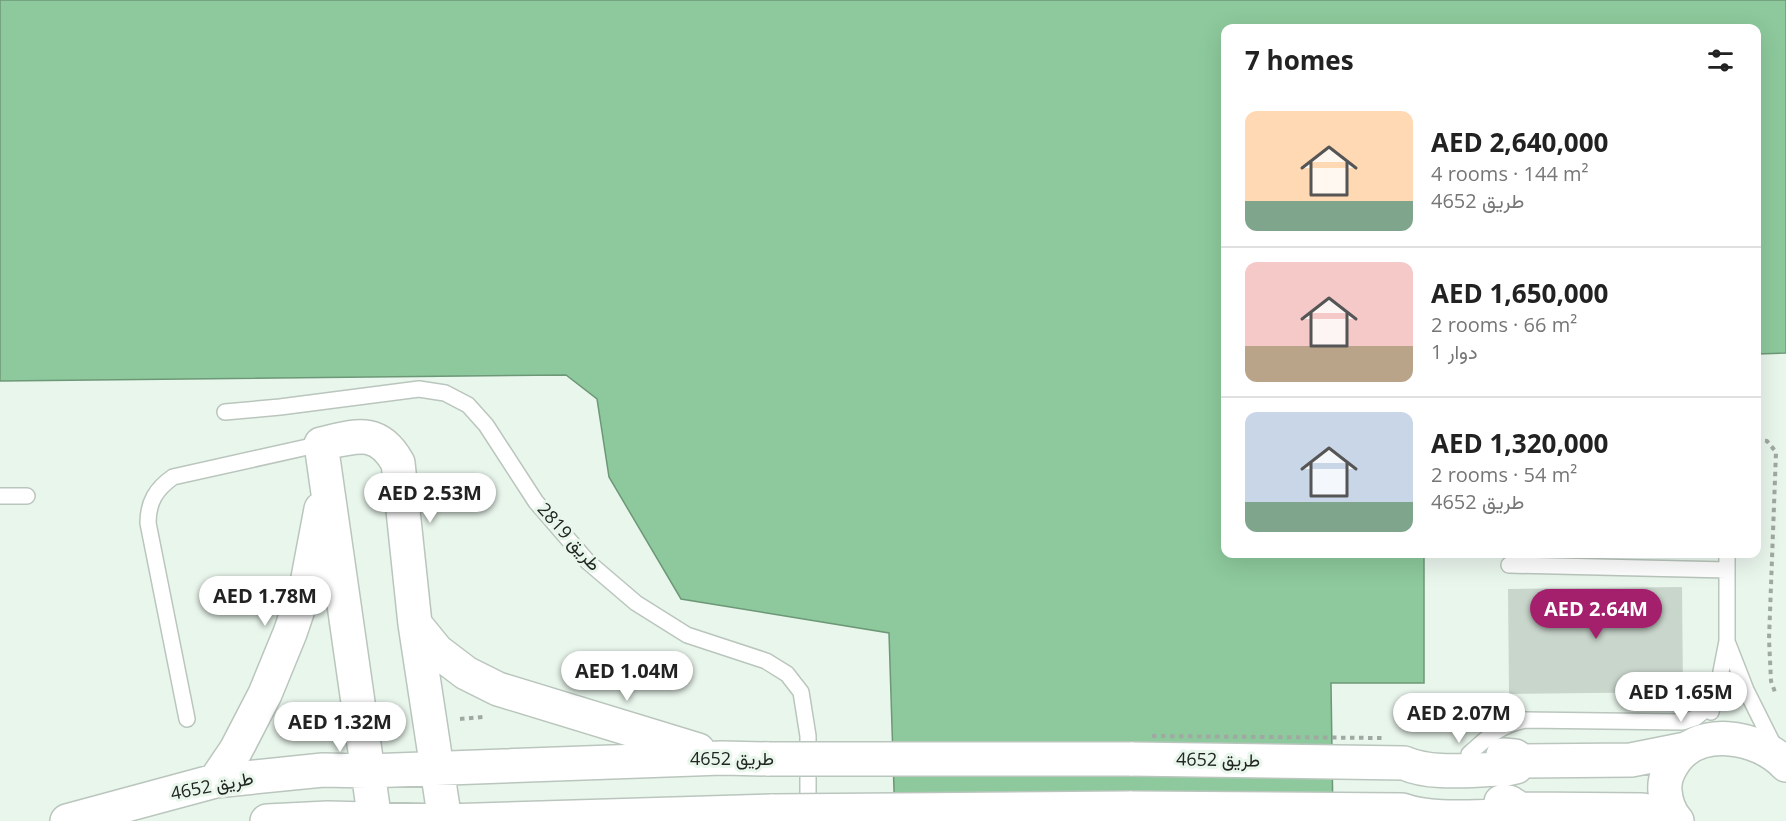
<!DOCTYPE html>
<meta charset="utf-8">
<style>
:root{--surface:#fff;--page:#f2f2f2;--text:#222;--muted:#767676;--line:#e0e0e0;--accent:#a4206d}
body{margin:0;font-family:"Open Sans",Vazirmatn,sans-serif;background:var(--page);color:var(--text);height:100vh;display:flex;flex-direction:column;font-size:22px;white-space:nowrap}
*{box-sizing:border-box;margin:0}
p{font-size:20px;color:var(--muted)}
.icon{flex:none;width:33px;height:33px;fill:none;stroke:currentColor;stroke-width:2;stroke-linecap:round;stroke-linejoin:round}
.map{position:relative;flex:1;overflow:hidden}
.drawer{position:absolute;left:1221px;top:24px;width:540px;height:534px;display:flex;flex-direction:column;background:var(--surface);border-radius:12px;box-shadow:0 6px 24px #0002}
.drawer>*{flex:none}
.price{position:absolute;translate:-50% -51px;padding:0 14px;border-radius:21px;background:#fff;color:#222;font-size:20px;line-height:39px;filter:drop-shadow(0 2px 3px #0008)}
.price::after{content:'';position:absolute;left:50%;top:36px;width:18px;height:14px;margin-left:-9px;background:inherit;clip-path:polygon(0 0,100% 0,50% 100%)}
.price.current{background:var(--accent);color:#fff}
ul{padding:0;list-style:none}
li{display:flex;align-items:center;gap:18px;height:150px;padding:0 24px}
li+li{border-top:2px solid var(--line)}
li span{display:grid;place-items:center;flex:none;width:168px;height:120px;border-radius:12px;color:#555}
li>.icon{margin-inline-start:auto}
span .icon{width:72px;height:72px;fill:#fffc;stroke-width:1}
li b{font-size:26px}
h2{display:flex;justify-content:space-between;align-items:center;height:72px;padding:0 24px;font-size:26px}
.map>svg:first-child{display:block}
</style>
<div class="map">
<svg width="1786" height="821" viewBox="0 0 1786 821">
<rect width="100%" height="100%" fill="#e9f6ec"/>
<path fill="#8dc99c" stroke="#6d9877" stroke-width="1.5" d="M0,0H1786V353L1757,354L1756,28H1226V554H1424V683H1331L1333,821H895L889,633L681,599L609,477L597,399L566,375L0,381Z"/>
<path fill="#c9d6cc" d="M1682,587L1683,692L1509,694L1508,589Z"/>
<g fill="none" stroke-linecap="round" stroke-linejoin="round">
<g stroke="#bac6bd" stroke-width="18">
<path id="service" d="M225,412L280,407L419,389L445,393L468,405L486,425L536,502L588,562L636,603L687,635L766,661L787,674L801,692L808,736V814
M0,496H27
M1509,565L1727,570
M1728,644L1746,690L1775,748
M1711,712L1719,682L1727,641V554
M187,719L148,523C148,502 156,489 173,477L321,444
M1469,754C1488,737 1498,726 1525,720L1683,722L1695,718L1714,703"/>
</g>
<g stroke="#bac6bd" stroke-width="36">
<path id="tertiary" d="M415,624L437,651L466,673L498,689L698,750
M1503,755L1515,756L1522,761L1631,760L1686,749
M1130,759L1404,763C1434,776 1474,769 1507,769L1516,767L1522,761
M215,781L236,750L265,694L290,633L307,583L321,509
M1501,802H1509L1520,809L1642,810L1671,815
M1129,808L1402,810C1432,821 1476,816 1509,816L1520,809
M67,821L215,781L323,770L368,771L722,758L769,759
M267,821L328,818L445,821L774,811
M375,821L321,444C356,436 378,427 398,463L415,624L445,821
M1677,821C1669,812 1666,803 1665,791C1664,782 1667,773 1672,765C1695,725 1759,735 1786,765"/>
</g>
<path stroke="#9fa9a2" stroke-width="4" stroke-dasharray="4.5 4.5" stroke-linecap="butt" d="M1756,440L1767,441L1776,452L1769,639L1771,681L1776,695
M291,711L320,731
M460,719L483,717
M321,740L320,731L330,730"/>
<use href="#service" stroke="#fff" stroke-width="15"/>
<use href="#tertiary" stroke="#fff" stroke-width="33"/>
<g stroke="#bac6bd" stroke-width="36" stroke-linecap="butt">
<path id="tertiary-bridge" d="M769,759H1130
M774,811L1129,808"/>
</g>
<path stroke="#9fa9a2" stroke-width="4" stroke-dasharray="4.5 4.5" stroke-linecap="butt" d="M1152,736L1382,738"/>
<use href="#tertiary-bridge" stroke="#fff" stroke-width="33"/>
</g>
<g text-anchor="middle" stroke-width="6" stroke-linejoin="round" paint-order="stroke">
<g font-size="18" fill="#212622" stroke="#e9f6ec">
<text transform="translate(569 537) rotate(48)" y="6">طريق 2819</text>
<text x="732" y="765">طريق 4652</text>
<text transform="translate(1218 760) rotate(1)" y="6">طريق 4652</text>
<text transform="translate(212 786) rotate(-11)" y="6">طريق 4652</text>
</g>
</g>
</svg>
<b class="price" style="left:430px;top:524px">AED 2.53M</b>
<b class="price" style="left:265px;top:627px">AED 1.78M</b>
<b class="price current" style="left:1596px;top:640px">AED 2.64M</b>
<b class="price" style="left:627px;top:702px">AED 1.04M</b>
<b class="price" style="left:1681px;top:723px">AED 1.65M</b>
<b class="price" style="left:1459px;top:744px">AED 2.07M</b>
<b class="price" style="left:340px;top:753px">AED 1.32M</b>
<section class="drawer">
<h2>7 homes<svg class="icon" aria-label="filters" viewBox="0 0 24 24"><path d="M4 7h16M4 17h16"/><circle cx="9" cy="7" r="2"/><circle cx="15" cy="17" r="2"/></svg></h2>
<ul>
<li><span style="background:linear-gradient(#ffd9b3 75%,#7fa58c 0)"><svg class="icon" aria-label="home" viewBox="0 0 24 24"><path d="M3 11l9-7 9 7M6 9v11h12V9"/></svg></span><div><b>AED 2,640,000</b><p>4 rooms · 144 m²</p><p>طريق 4652</p></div></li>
<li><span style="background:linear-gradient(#f6c9c9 70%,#b9a48a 0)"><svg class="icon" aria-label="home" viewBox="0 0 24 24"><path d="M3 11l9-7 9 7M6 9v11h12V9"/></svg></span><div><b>AED 1,650,000</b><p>2 rooms · 66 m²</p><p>دوار 1</p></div></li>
<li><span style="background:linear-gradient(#c9d6e8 75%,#7fa58c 0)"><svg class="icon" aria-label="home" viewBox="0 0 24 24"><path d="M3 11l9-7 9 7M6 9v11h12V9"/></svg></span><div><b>AED 1,320,000</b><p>2 rooms · 54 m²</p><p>طريق 4652</p></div></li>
</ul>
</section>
</div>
